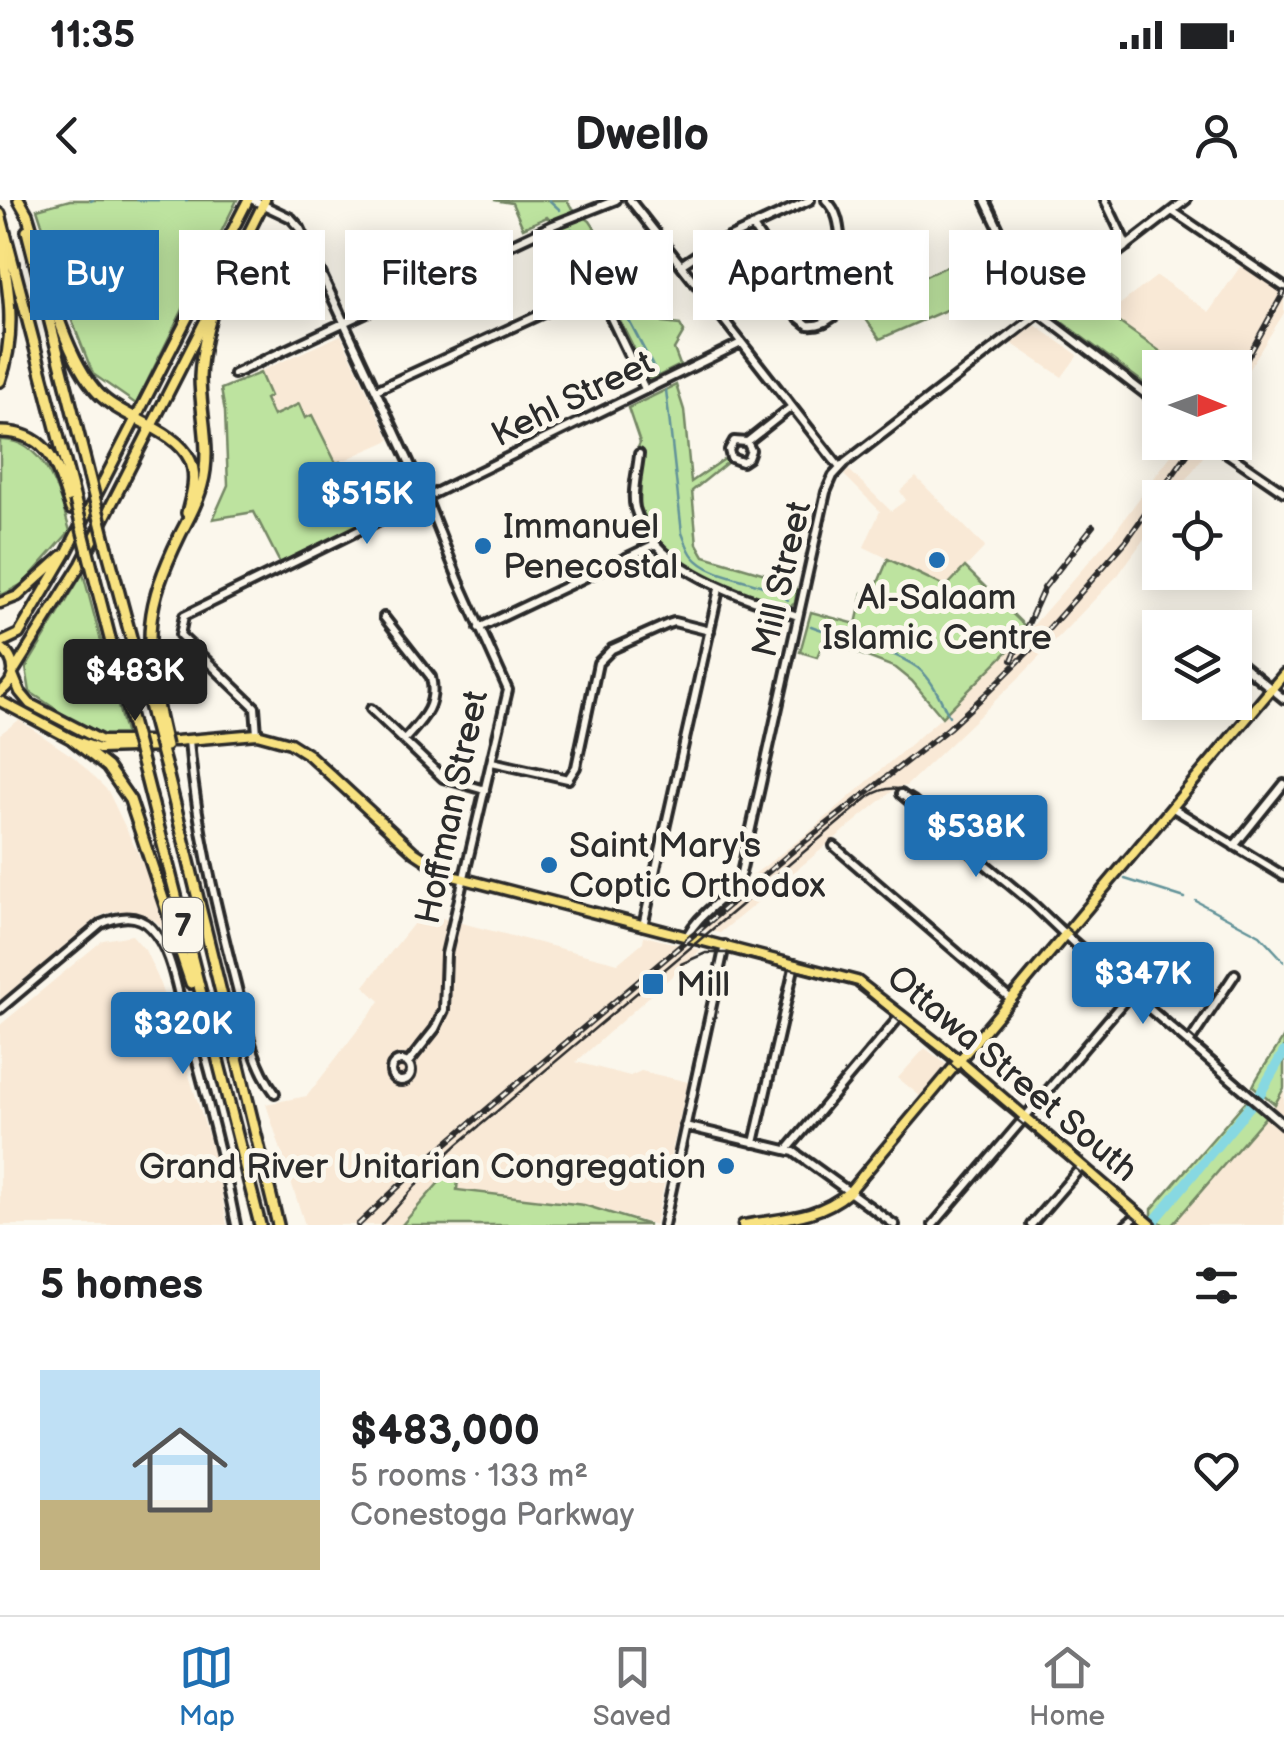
<!DOCTYPE html>
<meta charset="utf-8">
<style>
:root{--surface:#fff;--page:#f6f6f6;--text:#202124;--muted:#757577;--line:#e0e0e0;--accent:#1f6fb2}
body{margin:0;font-family:"Balsamiq Sans",sans-serif;background:var(--page);color:var(--text);height:100vh;display:flex;flex-direction:column;font-size:38px;white-space:nowrap}
*{box-sizing:border-box;margin:0}
p{font-size:32px;color:var(--muted)}
.icon{flex:none;width:55px;height:55px;fill:none;stroke:currentColor;stroke-width:2;stroke-linecap:round;stroke-linejoin:round}
.map{position:relative;height:1025px;overflow:hidden}
.sheet{display:flex;flex-direction:column;background:var(--surface);flex:1}
.sheet>*{flex:none}
.guide{position:absolute;left:30px;top:30px;width:1225px;height:90px;display:flex;gap:20px}
.needle{width:65px;rotate:91deg}
.buttons{position:absolute;left:1142px;top:150px;display:grid;gap:20px}
.buttons a{display:grid;place-items:center;width:110px;height:110px;border-radius:0px;background:var(--surface);box-shadow:0 5px 25px #0003;font-size:50px}
.price{position:absolute;translate:-50% -85px;padding:0 22px;border-radius:10px;background:var(--accent);color:#fff;font-size:32px;line-height:65px;filter:drop-shadow(0 2px 5px #0008)}
.price::after{content:'';position:absolute;left:50%;top:60px;width:30px;height:22px;margin-left:-15px;background:inherit;clip-path:polygon(0 0,100% 0,50% 100%)}
.price.active{background:#222;color:#fff}
ul{padding:0;list-style:none}
li{display:flex;align-items:center;gap:30px;height:250px;padding:0 40px}
li+li{border-top:2px solid var(--line)}
li span{display:grid;place-items:center;flex:none;width:280px;height:200px;border-radius:0px;color:#555}
li>.icon{margin-inline-start:auto}
span .icon{width:120px;height:120px;fill:#fffc;stroke-width:1}
li b{font-size:42px}
h2{display:flex;justify-content:space-between;align-items:center;height:120px;padding:0 40px;font-size:42px}
.tag{padding:0 35px;border-radius:0px;background:var(--surface);box-shadow:0 5px 25px #0003;font-size:35px;line-height:90px}
.tag.active{background:var(--accent);color:#fff}
.status{display:flex;justify-content:space-between;align-items:center;height:70px;padding:0 50px;background:var(--surface);direction:ltr}
.status svg{height:28px;fill:currentColor}
header{display:flex;justify-content:space-between;align-items:center;height:130px;padding:0 40px;background:var(--surface);font-size:45px;font-weight:700}
.tabs{display:flex;justify-content:space-around;align-items:center;height:140px;border-top:2px solid var(--line);background:var(--surface);font-size:28px;color:var(--muted)}
.tabs a{display:grid;justify-items:center;gap:5px}
.tabs .active{color:var(--accent)}
.map>svg:first-child{display:block}
</style>
<div class="status"><b>11:35</b><svg viewBox="0 0 49 12"><path d="M0 12V9h3v3zM5 12V6h3v6zM10 12V3h3v9zM15 12V0h3v12zM26 1h20v11H26zM47 4h2v5h-2z"/></svg></div>
<header><svg class="icon" aria-label="back" viewBox="0 0 24 24"><path d="M15 5l-7 7 7 7"/></svg>Dwello<svg class="icon" aria-label="person" viewBox="0 0 24 24"><circle cx="12" cy="8" r="4"/><path d="M4 21q1-7 8-7t8 7"/></svg></header>
<div class="map">
<svg width="1284" height="1025" viewBox="0 0 1284 1025">
<rect width="100%" height="100%" fill="#fbf7ec"/>
<filter id="ink" filterUnits="userSpaceOnUse"><feTurbulence type="fractalNoise" baseFrequency=".01" numOctaves="2"/><feDisplacementMap in="SourceGraphic" scale="20" xChannelSelector="R" yChannelSelector="G"/><feConvolveMatrix kernelMatrix="1 2 1 2 8 2 1 2 1" color-interpolation-filters="sRGB"/></filter>
<g filter="url(#ink)">
<path fill="#f9e9d6" d="M1242,64L1284,92V113L1235,191V168L1182,167L1106,115L1157,76L1209,112Z
M1035,125L1078,155L1062,177L1011,143Z
M341,135L390,240L340,262L367,321L280,363L254,312L213,319L228,285L225,212L221,189Z
M1180,243H1196L1207,251L1174,297L1160,298V317L1118,375L1022,475L906,586L896,588L720,733L705,730L703,724L748,679L809,632L942,517L1029,430L1113,334Z
M849,270L891,311L906,300L900,291L916,277L985,347L947,387L864,347L880,311L844,275Z
M19,520L75,558L108,591L144,666L165,730L154,720L134,712L114,711L100,716L0,800V534Z
M422,713L618,763L643,742L644,736L701,750L576,862L630,876L641,871L688,882L655,1025L605,1010L414,1025H305L266,904L307,896L380,801L364,786Z
M132,735L145,750L158,778L217,963L227,1025H0V825L103,740Z
M925,848L947,865L920,896L898,878Z
M1284,888V1025H1172L1266,916Z"/>
<path fill="#bde39f" stroke="#748765" stroke-width="2.5" d="M70,0H237L136,204L93,174L70,116V109L37,9Z
M494,0H567L571,7L590,21L605,44L591,52L604,75L617,70L637,109L653,101L663,123L680,125L684,132L674,149L680,165L650,180L608,96L593,86L585,85L561,33L547,17L523,28L512,3Z
M1004,56L1007,62L973,78L980,95L880,139L858,108L863,99L868,102L963,59L970,72Z
M1075,91L1182,167L1160,168V195L1051,114L1052,110Z
M260,173L270,196L265,199L273,216L299,204L305,218L312,215L336,263L340,262L367,321L280,363L254,312L213,319L228,285L225,212L221,189Z
M676,185L684,210L691,282L726,258L728,262L692,291L697,344L704,356L779,378V383L797,389L795,403L791,406L714,382L689,368L661,344L640,308L642,256L636,252L640,243L628,208Z
M0,240C46,238 60,297 70,331L24,383L0,396Z
M888,359L946,387L965,367L1029,430L942,517L912,481L896,468L824,440L817,457L800,452L811,412L856,424L863,393L873,395Z
M83,373L127,540C92,538 60,511 30,492L26,468Z
M1284,836V888L1275,904L1253,886C1262,867 1275,853 1284,836Z
M1250,901L1266,916L1172,1025H1164L1152,1016V1009L1244,903Z
M459,966L457,990L584,1005L649,1025H402L443,978Z"/>
<g fill="none" stroke-linecap="round" stroke-linejoin="round">
<path stroke="#629399" stroke-width="2.5" d="M137,0H187
M549,0L560,10
M91,1L93,0
M572,29L593,73L614,92L657,174
M666,190L682,333C685,340 688,350 693,356C713,381 762,377 788,400
M811,426C843,438 892,449 918,468C933,480 940,499 949,516
M1125,679L1185,698
M1196,701L1260,735L1284,761"/>
<path stroke="#87d8e2" stroke-width="10" d="M1151,1025L1260,894L1284,852"/>
<g stroke="#2b2b2b" stroke-width="14">
<path id="minor" d="M253,0L291,18L300,28L426,298L459,381L508,490L446,754L444,810L435,829L408,863
M630,0L840,268
M985,0L1039,113L1160,205
M1105,0L1127,46
M1172,11L1284,87
M753,27L784,75L799,118L808,125C821,126 826,122 837,114C870,88 847,84 842,52C839,33 841,14 826,0
M681,65L705,49L810,0
M234,174L553,25L616,0
M376,190L585,94L602,99L645,189
M747,242L751,250L748,258L742,262L731,258L729,250L734,241L747,242L790,208
M1211,242L1284,292
M639,254C638,269 631,293 635,308C652,371 745,397 798,416
M384,417L431,477C438,506 422,520 404,540
M479,428L655,344
M1235,459L1284,499
M371,509L443,578L485,590
M257,534L255,507L180,435L184,416L741,143
M189,540C196,625 215,702 236,784C245,820 252,863 275,893
M492,562L568,579L576,567L598,463L612,449L668,424L674,422L710,431
M901,594L1033,704L1079,748L1284,925
M1173,608L1284,676
M834,646L1012,800
M1234,646L1284,584
M643,726L719,389
M687,736C701,710 729,699 741,673L826,292L833,276L845,263L1186,0
M0,809L101,724C119,716 137,713 151,728C172,750 176,787 184,815C204,885 222,954 236,1025
M1189,843L1235,774
M391 871a10 10 0 1 1 20 0a10 10 0 1 1-20 0Z
M685,926L794,952L895,1025
M754,943L795,764
M787,950L901,815
M664,1025L725,745
M933,1025L1130,794
M1031,1025L1082,966
M1126,1025L1139,1014"/>
</g>
<g stroke="#2b2b2b" stroke-width="15">
<path id="major" d="M216,98L265,0
M0,403L18,396L62,356
M0,443L19,434L66,354L248,0
M0,447C17,460 18,480 0,492
M14,471L81,364L210,111
M13,475L20,492L30,504L102,541H176L257,534L290,543L309,555L414,652L449,675L857,781L960,861L1151,1025
M0,501L73,540L99,549L164,547
M743,1025C782,1018 817,1019 849,992L1284,474"/>
</g>
<g stroke="#2b2b2b" stroke-width="16">
<path id="highway" d="M19,0L27,14C43,65 62,155 98,193C121,218 176,229 190,260C198,277 191,297 187,313
M0,14L75,300
M27,31L89,276
M0,40C9,88 17,134 0,181
M0,232C52,232 57,269 71,309
M107,348L152,516
M94,376L131,521
M159,515C145,436 144,409 180,335C188,319 198,303 202,285C212,249 200,214 200,177C201,149 209,121 218,94
M73,540L107,567L130,600L191,783
M144,570L260,1025
M167,572L278,1025"/>
</g>
<use href="#minor" stroke="#fbf7ec" stroke-width="6"/>
<use href="#major" stroke="#f8e281" stroke-width="8"/>
<use href="#highway" stroke="#f8e281" stroke-width="9"/>
<path stroke="#2b2b2b" stroke-width="2.5" d="M681,764L706,753H729L857,786L1143,1025
M381,1025L426,974L458,944L870,596C886,586 900,586 916,596L1284,918"/>
<g stroke="#2b2b2b" stroke-width="6">
<path id="rail" d="M1235,180L1284,92
M1012,460L1044,388L1093,326
M358,1025L421,965L794,650L949,528L986,494L1030,450L1126,341L1196,242"/>
</g>
<use href="#rail" stroke="#fbf7ec" stroke-width="2.5" stroke-dasharray="8" stroke-linecap="butt"/>
<g stroke="#2b2b2b" stroke-width="16" stroke-linecap="butt">
<path id="highway-bridge" d="M89,276L107,348
M75,300L94,376
M159,515L166,546
M152,516L167,572
M131,521L144,570"/>
</g>
<use href="#highway-bridge" stroke="#f8e281" stroke-width="9"/>
</g>
</g>
<g fill="#1f6fb2" stroke="#fbf7ec" stroke-width="4">
<circle cx="483" cy="346" r="10"/>
<circle cx="937" cy="360" r="10"/>
<circle cx="549" cy="665" r="10"/>
<rect x="641" y="772" width="24" height="24" rx="5"/>
<circle cx="726" cy="966" r="10"/>
</g>
<g text-anchor="middle" stroke-width="10" stroke-linejoin="round" paint-order="stroke">
<rect fill="#fbf7ec" stroke="#696865" stroke-width="2.5" x="163" y="698" width="40" height="54" rx="8"/>
<g font-size="32" font-weight="bold" fill="#2b2b2b">
<text x="183" y="736">7</text>
</g>
<g font-size="35" fill="#2b2b2b" stroke="#fbf7ec">
<text transform="translate(572 198) rotate(-26)" y="12">Kehl Street</text>
<text transform="translate(781 379) rotate(-77)" y="12">Mill Street</text>
<text transform="translate(451 607) rotate(-78)" y="12">Hoffman Street</text>
<text transform="translate(1013 873) rotate(40)" y="12">Ottawa Street South</text>
</g>
<g font-size="35" fill="#2b2b2b" stroke="#fbf7ec" text-anchor="start">
<text x="503" y="338">Immanuel<tspan x="503" dy="40">Penecostal</tspan></text>
<text x="937" y="409" text-anchor="middle">Al-Salaam<tspan x="937" dy="40">Islamic Centre</tspan></text>
<text x="569" y="657">Saint Mary's<tspan x="569" dy="40">Coptic Orthodox</tspan></text>
<text x="676" y="796">Mill</text>
<text x="706" y="978" text-anchor="end">Grand River Unitarian Congregation</text>
</g>
</g>
</svg>
<div class="buttons">
<a><svg class="needle" viewBox="-14 -14 28 28"><path d="M0-13l5 13h-10z" fill="#e53935"/><path d="M0 13l5-13h-10z" fill="#757577"/></svg></a>
<a><svg class="icon" aria-label="locate" viewBox="0 0 24 24"><circle cx="12" cy="12" r="6"/><path d="M12 2v4M12 18v4M2 12h4M18 12h4"/></svg></a>
<a><svg class="icon" aria-label="layers" viewBox="0 0 24 24"><path d="M12 4l9 5-9 5-9-5zM3 14l9 5 9-5"/></svg></a>
</div>
<b class="price" style="left:367px;top:347px">$515K</b>
<b class="price active" style="left:135px;top:524px">$483K</b>
<b class="price" style="left:976px;top:680px">$538K</b>
<b class="price" style="left:1143px;top:827px">$347K</b>
<b class="price" style="left:183px;top:877px">$320K</b>
<div class="guide">
<a class="tag active">Buy</a>
<a class="tag">Rent</a>
<a class="tag">Filters</a>
<a class="tag">New</a>
<a class="tag">Apartment</a>
<a class="tag">House</a>
</div>
</div>
<section class="sheet">
<h2>5 homes<svg class="icon" aria-label="filters" viewBox="0 0 24 24"><path d="M4 7h16M4 17h16"/><circle cx="9" cy="7" r="2"/><circle cx="15" cy="17" r="2"/></svg></h2>
<ul>
<li><span style="background:linear-gradient(#bfe0f5 65%,#c2b280 0)"><svg class="icon" aria-label="home" viewBox="0 0 24 24"><path d="M3 11l9-7 9 7M6 9v11h12V9"/></svg></span><div><b>$483,000</b><p>5 rooms · 133 m²</p><p>Conestoga Parkway</p></div><svg class="icon" aria-label="heart" viewBox="0 0 24 24"><path d="M12 20l-8-8c-3-5 5-10 8-4 3-6 11-1 8 4z"/></svg></li>
</ul>
</section>
<nav class="tabs">
<a class="active"><svg class="icon" aria-label="map" viewBox="0 0 24 24"><path d="M3 6l6-2 6 2 6-2v14l-6 2-6-2-6 2zM9 4v14M15 6v14"/></svg>Map</a>
<a><svg class="icon" aria-label="saved" viewBox="0 0 24 24"><path d="M7 4h10v16l-5-4-5 4z"/></svg>Saved</a>
<a><svg class="icon" aria-label="home" viewBox="0 0 24 24"><path d="M3 11l9-7 9 7M6 9v11h12V9"/></svg>Home</a>
</nav>
